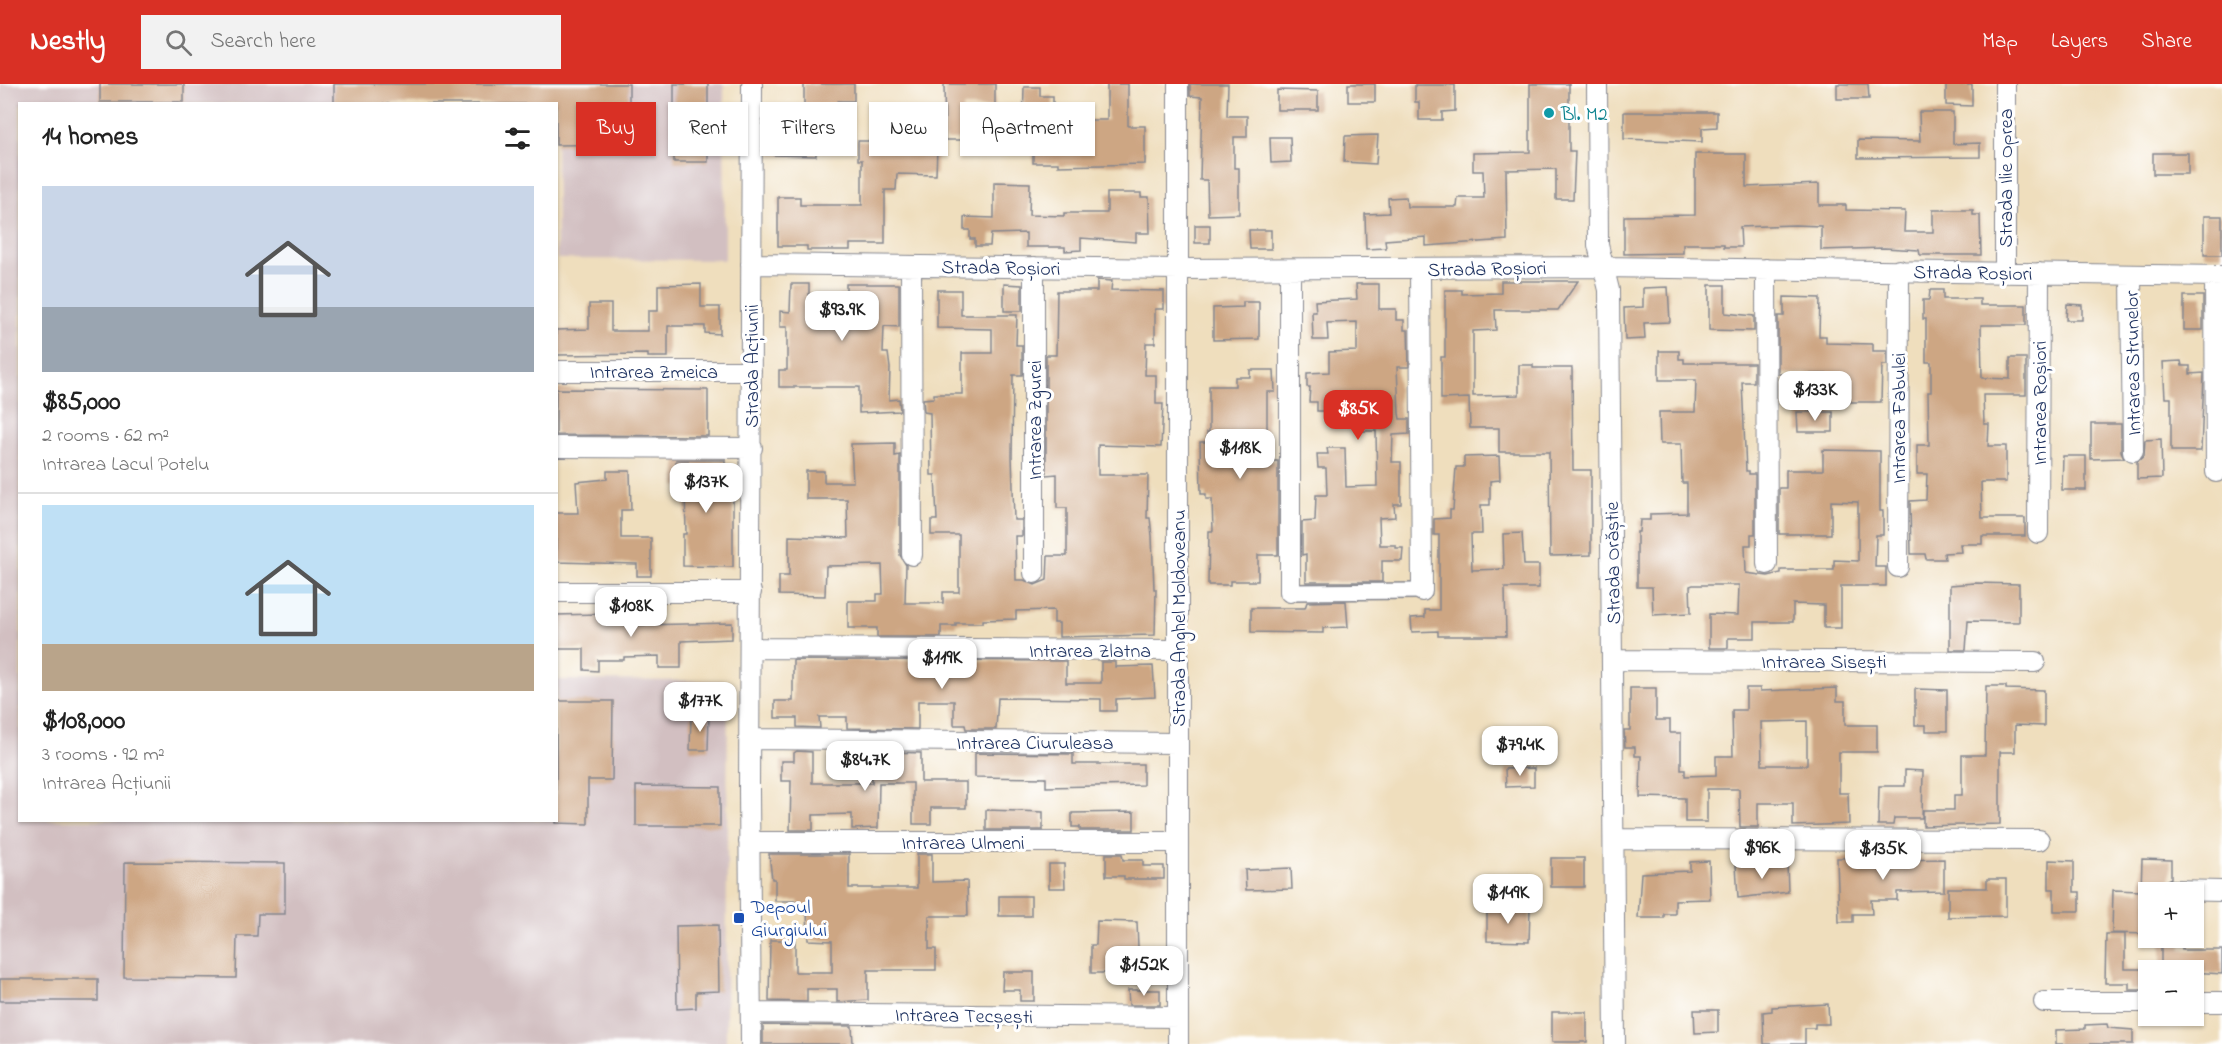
<!DOCTYPE html>
<meta charset="utf-8">
<style>
:root{--surface:#fff;--page:#f2f2f2;--text:#222;--muted:#767676;--line:#e0e0e0;--accent:#d93025}
body{margin:0;font-family:"Indie Flower",sans-serif;background:var(--page);color:var(--text);height:100vh;display:flex;flex-direction:column;font-size:22px;white-space:nowrap}
*{box-sizing:border-box;margin:0}
p{font-size:20px;color:var(--muted)}
.icon{flex:none;width:33px;height:33px;fill:none;stroke:currentColor;stroke-width:2;stroke-linecap:round;stroke-linejoin:round}
.map{position:relative;flex:1;overflow:hidden}
.panel{position:absolute;left:18px;top:18px;width:540px;height:720px;display:flex;flex-direction:column;background:var(--surface);border-radius:0px;box-shadow:0 2px 4px #0004}
.panel>*{flex:none}
.top-card{position:absolute;left:576px;top:18px;width:570px;height:54px;display:flex;gap:12px}
.fabs{position:absolute;left:2138px;top:798px;display:grid;gap:12px}
.fabs a{display:grid;place-items:center;width:66px;height:66px;border-radius:0px;background:var(--surface);box-shadow:0 2px 4px #0004;font-size:30px}
.price{position:absolute;translate:-50% -51px;padding:0 14px;border-radius:12px;background:#fff;color:#222;font-size:20px;line-height:39px;filter:drop-shadow(0 2px 3px #0008)}
.price::after{content:'';position:absolute;left:50%;top:36px;width:18px;height:14px;margin-left:-9px;background:inherit;clip-path:polygon(0 0,100% 0,50% 100%)}
.price.active{background:var(--accent);color:#fff}
ul{padding:0;list-style:none}
li{display:grid;align-content:center;gap:12px;height:318px;padding:0 24px}
li+li{border-top:2px solid var(--line)}
li span{display:grid;place-items:center;height:186px;border-radius:0px;color:#555}
li>.icon{margin-inline-start:auto}
span .icon{width:108px;height:108px;fill:#fffc;stroke-width:1}
li b{font-size:26px}
h2{display:flex;justify-content:space-between;align-items:center;height:72px;padding:0 24px;font-size:26px}
.tag{padding:0 21px;border-radius:0px;background:var(--surface);box-shadow:0 2px 4px #0004;font-size:21px;line-height:54px}
.tag.active{background:var(--accent);color:#fff}
header{display:flex;align-items:center;gap:36px;box-sizing:border-box;height:84px;padding:0 30px;background:var(--accent);color:#fff}
header strong{font-size:28px}
nav{display:flex;gap:33px;margin-inline-start:auto;font-size:21px}
.search{width:420px;height:54px;background:var(--page);display:flex;align-items:center;gap:15px;box-sizing:border-box;padding:0 21px;border-radius:0px;color:var(--muted);font-size:22px}
.map>svg:first-child{display:block}
</style>
<header>
<strong>Nestly</strong>
<div class="search"><svg class="icon" aria-label="search" viewBox="0 0 24 24"><circle cx="10" cy="10" r="6"/><path d="M15 15l6 6"/></svg>Search here</div>
<nav><a>Map</a><a>Layers</a><a>Share</a></nav>
</header>
<div class="map">
<svg width="2222" height="960" viewBox="0 0 2222 960">
<rect width="100%" height="100%" fill="#fff"/>
<filter id="ink" filterUnits="userSpaceOnUse"><feTurbulence type="fractalNoise" baseFrequency=".0167" numOctaves="2"/><feDisplacementMap in="SourceGraphic" scale="12" xChannelSelector="R" yChannelSelector="G"/><feConvolveMatrix kernelMatrix="1 2 1 2 8 2 1 2 1" color-interpolation-filters="sRGB"/></filter>
<filter id="wash" filterUnits="userSpaceOnUse"><feTurbulence type="fractalNoise" baseFrequency=".008" numOctaves="4" result="noise"/><feDisplacementMap in="SourceGraphic" scale="24" xChannelSelector="R" yChannelSelector="G"/><feGaussianBlur stdDeviation="1.35" result="paint"/><feColorMatrix in="noise" values="0 0 0 0 0 0 0 0 0 0 0 0 0 0 0 0 0 1.4 0 .05"/><feComposite in="paint" operator="in"/></filter>
<g filter="url(#wash)">
<rect width="100%" height="100%" fill="#efdebd"/>
<path fill="#d2bfc1" d="M0,0H724L725,176L557,175L556,20H20V736H556L557,596L728,597L726,960H0Z"/>
<g id="blocks">
<path fill="#cda683" fill-rule="evenodd" d="M100,0H184V18H100Z
M334,0H629V60L556,61V20H334Z
M674,0H708V78H674Z
M804,0H854V17H838V51H816V72L773,71V53H798V38H804Z
M944,0H995V24L963,23V56H945Z
M1107,0H1128V42H1145V80L1058,82V79H1033V63L994,62L995,40L1023,41L1024,3H1040V12H1053V36H1107Z
M1190,0H1228L1227,32H1247V53H1234V84H1239V130L1208,131L1207,96H1200L1202,13L1190,12Z
M1348,0H1375V18H1348Z
M1530,0H1569V67H1575L1573,115H1556V85L1506,86L1507,156L1426,162V153L1385,156L1386,164L1366,165L1365,130L1389,129L1388,114L1406,113L1407,123H1457L1458,114H1484L1483,87H1473V69L1530,68Z
M1837,0H1868L1869,15H1837Z
M1946,0L1972,1V22L1946,21Z
M1415,1H1455V27L1442,28V36H1419V18H1415Z
M1277,6L1318,7V26H1277Z
M1624,28H1717V43L1702,44V58L1624,55Z
M1919,28H1953V60L1980,59V73L1858,74V56L1920,57Z
M1378,51L1376,80L1344,78L1345,52Z
M1270,53H1290L1291,78L1271,79Z
M858,57H897V63L937,64L936,91L897,90L896,106H885V160H850V166H807V162H778V113H800V121H862V76H858Z
M2153,69H2188V90H2153Z
M1695,70H1746V103L1819,100V121H1846V126L1905,127L1904,148H1933V126H1973V131H1980L1981,171H1920L1919,166L1884,164L1821,166V142L1795,141L1740,143L1741,163H1724V160H1683V169L1624,170V132L1695,131Z
M994,98L1030,99L1029,131L1064,132V129H1107V109H1141V113H1149L1150,149H1136V158L1081,154V166L1065,167V163H1026V149L991,150L990,162H975V155H970V146H964V133L994,134Z
M2204,132H2222V171H2204Z
M1195,141H1210V159H1195Z
M1249,146H1271V165H1250Z
M1097,196L1112,197L1111,206L1164,207V225H1155V259H1146L1145,291H1156V320H1163L1161,363L1098,361V391H1148L1147,434H1150L1152,452L1154,505H1156L1155,551L1059,553V539H1054V526L1016,527V535L983,536V539H956V542H941V553H877V544H848V517H877V510H883L882,481L826,482L825,512L779,511V492H789V452L848,454L847,415H806V387H824V398H853L851,360L895,359V372L900,371V471L906,481L905,519H943V508H959V451H931V436H937L935,391H931L930,329L924,328L923,315L934,314V310H962V269H992V245L937,244V206H961V231H1017L1016,261H1022V291H1013L1012,372L1014,436H1022V452H1015L1016,496H1024L1035,501L1047,496L1048,472H1067V424H1057V390L1046,391V271H1056L1057,207H1097Z
M1501,197H1578L1558,226H1495L1496,246L1473,247V312L1519,311V281H1533V284H1572L1573,386H1591V471L1550,472L1549,368H1499V344H1470L1469,314L1441,315V273H1445V206H1462V210L1501,209Z
M701,200V223H720V250L705,249V242H668V273H648V270L556,271V246L589,245V220H611V247H648V227H658V201Z
M791,200H809V211H846V200H899V243L884,242L883,269H888L890,284L889,316L899,315L900,327L859,329V303H779V286H787V243H780V227L790,228Z
M1004,200L1022,201V227H1004Z
M1356,200H1379V225H1396V236H1404V246H1408L1409,283H1397L1399,329L1400,335H1409V350L1393,351L1392,378H1401V420H1394L1395,433L1379,434L1380,461H1396V464H1403L1402,477H1382V498H1306V470L1302,471V438L1315,437L1316,411H1327L1326,384H1318L1317,370H1328L1327,364H1345L1346,403L1377,402L1376,347H1355V327H1317V318H1309L1310,303H1307V289L1329,288V268L1357,267V238L1327,239L1328,256H1313L1312,228H1316L1315,217L1357,215Z
M1709,201H1725V229L1754,232V247L1709,246Z
M1668,203L1670,238L1644,239L1645,255L1625,256L1624,224L1643,223V204Z
M1930,206H1943V215H1980V221H2026V241H1981L1982,294L2010,295V274H2026V311H1983L1984,340H1989L1988,362H2006V398H1981L1982,434H2025V452H1982V460H1960L1961,468L1944,469L1945,475H1926L1925,470H1911L1910,417L1926,416L1927,390H1917V361H1929L1928,308H1931V278H1926V235H1923V216H1929Z
M2184,212H2203V246H2184Z
M1784,213L1820,214L1819,252H1826V259L1873,260V267H1887V281H1882L1881,318H1836L1835,290H1778V232H1784Z
M1243,218H1259V255L1213,256V224L1243,223Z
M2067,220L2082,221V236H2066Z
M1659,267H1679V275H1684V279H1754V298H1742L1746,387H1749V390H1755V450H1751V461H1745L1746,489L1768,492L1781,489V486H1834V476L1858,477V418L1831,417V450H1779V404H1786V386H1823V366L1880,367V427H1883V451H1876L1875,483H1886V502H1841V544H1824V521L1793,520V538H1755V554H1728V564H1709V530L1738,531L1739,501H1693L1690,502L1691,529L1653,531L1652,503H1637V448H1639L1640,436H1650V430L1687,429V399H1682L1681,360H1660L1659,328H1695L1696,296H1659Z
M2181,277L2182,282H2190V290L2204,289L2201,367H2171V314H2165L2163,278Z
M1250,286H1274L1275,308H1267V349H1264L1265,377H1278V471H1258V497H1230V501H1208L1209,447H1213L1212,415H1206V410H1201L1200,358H1207V348H1209V302H1235V293H1250Z
M556,305L708,306V352L556,351Z
M1797,328H1833V348H1798Z
M2091,340H2121V367L2124,374L2091,375Z
M2161,355L2162,394L2137,395V378L2144,372L2145,356Z
M1499,372L1500,396L1490,397V421H1481L1482,450H1471L1472,486L1504,485L1503,450L1522,449L1524,481H1539V504H1505L1506,552H1438V547L1412,548L1411,534L1425,533V526H1439V451H1434V435L1450,434V426H1453L1456,383H1464V373Z
M2063,372H2086V406H2062Z
M676,376H725V411L733,410V483L683,482V450H686L685,403L675,402Z
M607,387H630L631,426H621V454H651V492H637V480L556,478V429H578L576,398L607,395Z
M1975,499L2019,500V538L1968,537L1966,566H1950V501Z
M1346,517L1348,543L1323,544V549L1251,548V524H1305L1307,518Z
M599,530L640,532V541L732,539V555L681,557V584H659V572L624,573V576H598V587L584,586V565H556V531Z
M793,576L1066,577V599H1101V578H1115V583L1153,582L1155,613L1116,615V627H1101V615L998,614L996,645H966L965,641H954V617H918V645L847,644V633H819L820,644L797,643V634H775V617H793Z
M1986,602H2006V605L2044,606V642L2015,641V668H2000V740L1923,742V726H1954V711H1962V671H1985Z
M1630,604H1656V636H1670V649H1681V686H1685V692L1716,691V672H1733L1732,626H1746V604H1760V607L1837,604V617H1845V641H1877V668H1839V709H1848L1849,740L1793,742V719H1758V743H1740L1739,705H1707V738H1685V714L1640,713L1641,672H1635V663H1625L1624,646H1630ZM1807,637V681H1762L1761,638Z
M1915,605L1947,606V647H1926V641H1915Z
M556,617H613L612,696H588V740L556,739Z
M691,632H709L708,666H690Z
M797,667L812,668V699H872V673H888L887,668L921,669V698H966V724H931V740H913V699H879L878,744L852,745V730L813,731V746H790L791,697H781V677H794V669Z
M975,669L1073,670V680H1143V701L1046,703V694L975,693Z
M1534,684V702L1506,703L1505,685Z
M1905,686L1923,687L1922,734H1894L1893,741H1878L1879,702H1905Z
M636,702L720,703V742H636Z
M986,726L1043,728V746H986Z
M1134,728V746H1080V743H1072V729Z
M769,770H849V804H917V770H932V798L967,797L968,832H929V865H936V886H868V916L837,918V905H807V918L769,917L770,856H795V888H832V857L808,856L807,825H799L798,817H775V795H772Z
M1106,770H1122L1123,776H1143V782H1164V795H1124V792H1106Z
M1898,773V776L1944,775V807L1897,808V816H1871L1872,830H1853V838H1839L1837,774Z
M1551,774H1584V803H1551Z
M2142,775L2171,776V794L2160,800H2155V808H2148V850L2112,849L2113,806L2141,807Z
M2049,776L2074,777V808H2080V827H2054V805H2049Z
M1709,777L1710,815L1675,816V830H1664V834H1638L1641,789L1690,787V778Z
M125,778L285,779V830H258L257,852H237L236,894L124,893Z
M1787,779L1788,808L1738,814L1736,781Z
M1049,780H1064L1065,804H1049Z
M1291,784L1292,805L1246,806L1245,786Z
M1987,795H2006V832L1948,833V804H1987Z
M999,812H1031V832H999Z
M1487,824L1530,825L1529,858L1487,857Z
M1097,837L1137,838L1139,889H1091V861H1096Z
M718,841L719,907L696,908V924L677,925L676,842Z
M2106,850H2125V885H2148V906H2129V899H2105Z
M2161,854H2182V866H2222V890L2161,886Z
M1003,888H1034V917H1020V906H1002Z
M0,895H98V917H0Z
M1128,906H1160V921H1129Z
M1828,920L1829,940H1815V944H1805V960H1764L1763,928L1772,927V923Z
M1694,926H1718V948L1695,949Z
M1552,928H1587V958H1552Z
M2107,940L2108,944L2133,946V960H2056V946L2085,945V941Z
M763,941L852,942L853,960H763Z"/>
</g>
</g>
<g filter="url(#ink)">
<use href="#blocks" fill-opacity="0" stroke="#85868e" stroke-width="1.5"/>
<g fill="none" stroke-linecap="round" stroke-linejoin="round">
<g stroke="#85868e" stroke-width="18">
<path id="pedestrian" d="M1290,508L1422,507"/>
</g>
<g stroke="#85868e" stroke-width="22">
<path id="minor" d="M1178,0V960
M1597,0L1598,161L1609,206L1615,960
M751,180L1179,185L1603,183L2222,192
M911,182L912,471
M1034,183V489
M1420,185L1422,507
M1766,185L1767,480
M2005,188V0
M2131,192L2133,367
M2215,192L2216,388
M556,287H751
M556,363L752,364
M2038,449L2039,189
M1898,483L1899,186
M556,508H751
M1290,508V185
M751,564L1178,566
M1613,576L2035,578
M749,655L1177,659
M1614,755L2039,756
M749,758H1177
M2171,806L2222,807
M2044,918H2148
M2193,918H2222
M751,929L1178,933
M751,960L749,706L752,0"/>
</g>
<use href="#pedestrian" stroke="#fff" stroke-width="15"/>
<use href="#minor" stroke="#fff" stroke-width="20"/>
</g>
</g>
<circle fill="#0f9aa8" stroke="#fff" stroke-width="2" cx="1549" cy="29" r="6"/>
<rect fill="#1a4fb4" stroke="#fff" stroke-width="2" x="733" y="828" width="12" height="12" rx="3"/>
<g text-anchor="middle" stroke-width="6" stroke-linejoin="round" paint-order="stroke">
<g font-size="20" fill="#0d838f" stroke="#fff" text-anchor="start">
<text x="1561" y="36">Bl. M2</text>
</g>
<g font-size="20" fill="#1b2f5e" stroke="#fff">
<text transform="translate(2005 94) rotate(-90)" y="7">Strada Ilie Oprea</text>
<text transform="translate(1001 183) rotate(1)" y="7">Strada Roșiori</text>
<text transform="translate(1487 184) rotate(-1)" y="7">Strada Roșiori</text>
<text transform="translate(1973 188) rotate(1)" y="7">Strada Roșiori</text>
<text transform="translate(2132 279) rotate(-91)" y="7">Intrarea Strunelor</text>
<text transform="translate(751 282) rotate(-90)" y="7">Strada Acțiunii</text>
<text x="654" y="294">Intrarea Zmeica</text>
<text transform="translate(2039 319) rotate(-90)" y="7">Intrarea Roșiori</text>
<text transform="translate(1898 334) rotate(-90)" y="7">Intrarea Fabulei</text>
<text transform="translate(1034 336) rotate(-90)" y="7">Intrarea Zgurei</text>
<text transform="translate(1612 479) rotate(-91)" y="7">Strada Orăștie</text>
<text transform="translate(1178 534) rotate(-90)" y="7">Strada Anghel Moldoveanu</text>
<text x="1090" y="573">Intrarea Zlatna</text>
<text x="1824" y="584">Intrarea Sisești</text>
<text x="1035" y="665">Intrarea Ciuruleasa</text>
<text x="963" y="765">Intrarea Ulmeni</text>
<text transform="translate(964 931) rotate(1)" y="7">Intrarea Tecșești</text>
</g>
<g font-size="20" fill="#164399" stroke="#fff" text-anchor="start">
<text x="751" y="829">Depoul<tspan x="751" dy="23">Giurgiului</tspan></text>
</g>
</g>
</svg>
<div class="fabs">
<a>+</a>
<a>−</a>
</div>
<b class="price" style="left:842px;top:258px">$93.9K</b>
<b class="price" style="left:1815px;top:338px">$133K</b>
<b class="price active" style="left:1358px;top:357px">$85K</b>
<b class="price" style="left:1240px;top:396px">$118K</b>
<b class="price" style="left:706px;top:430px">$137K</b>
<b class="price" style="left:631px;top:554px">$108K</b>
<b class="price" style="left:942px;top:606px">$119K</b>
<b class="price" style="left:700px;top:649px">$177K</b>
<b class="price" style="left:1520px;top:693px">$79.4K</b>
<b class="price" style="left:865px;top:708px">$84.7K</b>
<b class="price" style="left:1762px;top:796px">$96K</b>
<b class="price" style="left:1883px;top:797px">$135K</b>
<b class="price" style="left:1508px;top:841px">$149K</b>
<b class="price" style="left:1144px;top:913px">$152K</b>
<div class="top-card">
<a class="tag active">Buy</a>
<a class="tag">Rent</a>
<a class="tag">Filters</a>
<a class="tag">New</a>
<a class="tag">Apartment</a>
</div>
<section class="panel">
<h2>14 homes<svg class="icon" aria-label="filters" viewBox="0 0 24 24"><path d="M4 7h16M4 17h16"/><circle cx="9" cy="7" r="2"/><circle cx="15" cy="17" r="2"/></svg></h2>
<ul>
<li><span style="background:linear-gradient(#c9d6e8 65%,#9aa5b1 0)"><svg class="icon" aria-label="home" viewBox="0 0 24 24"><path d="M3 11l9-7 9 7M6 9v11h12V9"/></svg></span><div><b>$85,000</b><p>2 rooms · 62 m²</p><p>Intrarea Lacul Potelu</p></div></li>
<li><span style="background:linear-gradient(#bfe0f5 75%,#b9a48a 0)"><svg class="icon" aria-label="home" viewBox="0 0 24 24"><path d="M3 11l9-7 9 7M6 9v11h12V9"/></svg></span><div><b>$108,000</b><p>3 rooms · 92 m²</p><p>Intrarea Acțiunii</p></div></li>
</ul>
</section>
</div>
